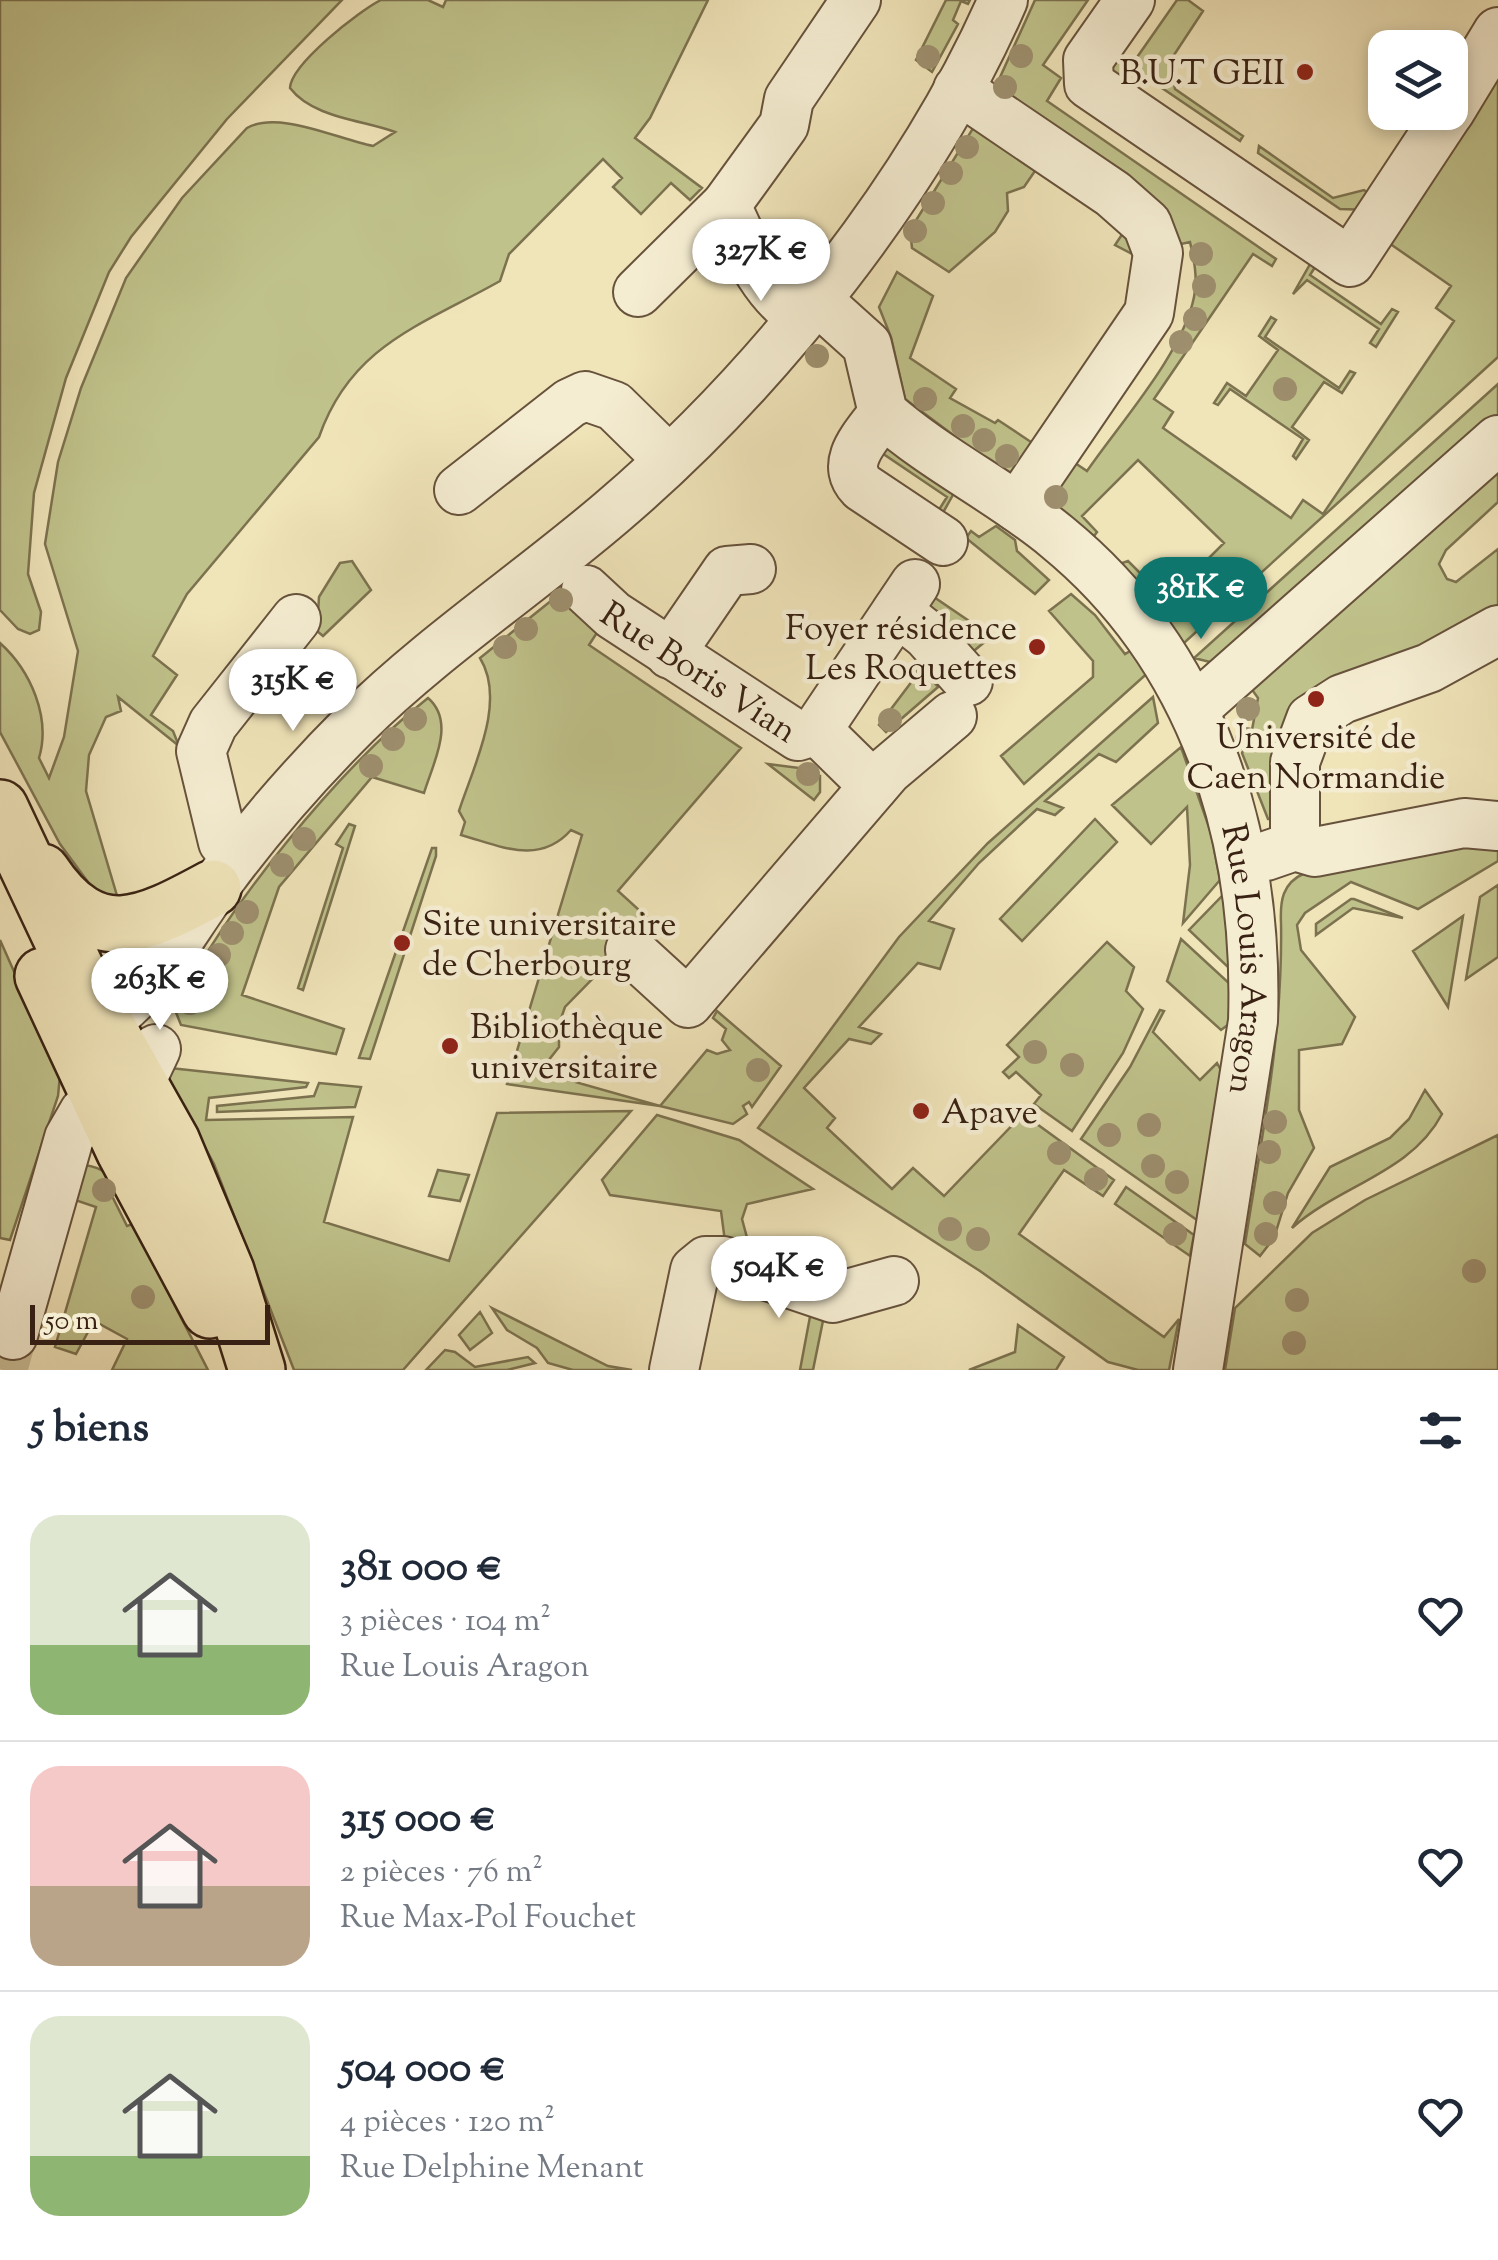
<!DOCTYPE html>
<html lang="fr">
<meta charset="utf-8">
<style>
:root{--surface:#fff;--page:#f2f2f3;--text:#1f2937;--muted:#747a83;--line:#e0e1e3;--accent:#0f766e}
body{margin:0;font-family:"Sorts Mill Goudy",serif;background:var(--page);color:var(--text);height:100vh;display:flex;flex-direction:column;font-size:38px;white-space:nowrap}
*{box-sizing:border-box;margin:0}
p{font-size:32px;color:var(--muted)}
.icon{flex:none;width:55px;height:55px;fill:none;stroke:currentColor;stroke-width:2;stroke-linecap:round;stroke-linejoin:round}
.map{position:relative;height:1370px;overflow:hidden}
.details{display:flex;flex-direction:column;background:var(--surface);flex:1}
.details>*{flex:none}
.controls{position:absolute;left:1368px;top:30px;display:grid;gap:20px}
.controls a{display:grid;place-items:center;width:100px;height:100px;border-radius:20px;background:var(--surface);box-shadow:0 5px 15px #0003;font-size:50px}
.scale{position:absolute;left:30px;bottom:25px;width:240px;box-sizing:border-box;padding-left:10px;border:5px solid #392213;border-top:0;font-size:28px;line-height:35px;white-space:nowrap;color:#392213;-webkit-text-stroke:8px #f5edd2;paint-order:stroke}
.price{position:absolute;translate:-50% -85px;padding:0 22px;border-radius:35px;background:#fff;color:#222;font-size:32px;line-height:65px;filter:drop-shadow(0 2px 5px #0008)}
.price::after{content:'';position:absolute;left:50%;top:60px;width:30px;height:22px;margin-left:-15px;background:inherit;clip-path:polygon(0 0,100% 0,50% 100%)}
.price.current{background:var(--accent);color:#fff}
ul{padding:0;list-style:none}
li{display:flex;align-items:center;gap:30px;height:250px;padding:0 30px}
li+li{border-top:2px solid var(--line)}
li span{display:grid;place-items:center;flex:none;width:280px;height:200px;border-radius:30px;color:#555}
li>.icon{margin-inline-start:auto}
span .icon{width:120px;height:120px;fill:#fffc;stroke-width:1}
li b{font-size:42px}
h2{display:flex;justify-content:space-between;align-items:center;height:120px;padding:0 30px;font-size:42px}
.map>svg:first-child{display:block}
</style>
<div class="map">
<svg width="1498" height="1370" viewBox="0 0 1498 1370">
<rect width="100%" height="100%" fill="#f0e4b9"/>
<filter id="stains"><feTurbulence type="fractalNoise" baseFrequency=".002" numOctaves="4"/><feColorMatrix values="0 0 0 0 .2 0 0 0 0 .09 0 0 0 0 .02 0 0 0 .5 -.17"/></filter>
<radialGradient id="worn" r=".72"><stop offset=".6" stop-color="#630" stop-opacity="0"/><stop offset="1" stop-color="#630" stop-opacity=".3"/></radialGradient>
<path fill="#c0c28b" stroke="#7c724f" stroke-width="2.5" d="M0,0H342L227,119L131,237L109,272L66,378L34,493L28,574L41,612L39,630L30,634L18,629L0,610Z
M381,0H428L443,7L446,0H708L650,118L635,138L702,188L690,200L671,183L641,214L613,187L622,178L603,159L509,254L500,281C422,325 351,345 319,437L187,594L153,656L177,675L151,715L173,731L179,746L118,697L121,711L106,717L89,755L86,791L118,899L99,897L60,844L0,732V643C31,671 51,718 39,758L49,778L64,737L78,651L45,544L58,462L81,388L126,278L182,198L247,128C277,110 338,139 373,146L395,132C363,120 313,118 290,88C291,64 359,11 381,0Z
M946,0H970L968,4L961,1L953,20L958,24L932,72L916,60Z
M1035,0H1088L1043,65L1061,78L1047,101L1276,259L1272,266L1253,254L1154,399L1173,412L1163,428L1291,518L1303,500L1323,514L1454,321L1436,308L1451,286L1386,241L1498,51V357L1184,643L1119,564L1128,561L1167,600L1224,543L1138,460L1082,516L1097,532L1094,536L1040,498L1066,457L1087,471C1120,423 1183,353 1194,297C1198,278 1194,260 1190,242L1172,246L992,95Z
M1177,0H1188L1203,11L1170,61L1175,89L1243,136L1240,141L1128,65L1115,84L1109,56L1118,53L1133,63Z
M980,117L1130,226L1138,257L1115,245L1125,230L1037,168L1024,187L1007,193L1008,211L995,232L949,272L912,248L910,230Z
M1259,146L1333,198L1364,190L1377,199L1372,210L1340,209L1258,153Z
M787,231L818,253L792,287L775,264L782,256Z
M1313,259L1319,261L1310,275L1381,324L1392,309L1398,312L1376,347L1370,343L1379,329L1307,280L1293,294Z
M897,272L933,296L910,358L956,389L950,398L995,423L998,420L1034,444L1012,479L905,399L891,337L879,307Z
M1271,317L1276,320L1265,337L1339,388L1350,371L1355,373L1342,393L1324,382L1292,427L1309,440L1296,459L1293,456L1303,439L1230,389L1218,405L1214,403L1227,383L1246,396L1278,350L1259,336Z
M1498,384V421L1218,664L1194,658Z
M882,445L954,493L940,518L935,516L947,497L879,451Z
M1487,465L1498,476V502L1446,550L1439,564L1447,579L1456,582L1498,549V609L1330,690L1273,819H1268L1242,753L1251,735L1258,698L1248,684Z
M996,526L1015,540L1017,551L1049,580L1035,594L966,538L971,531L979,537Z
M352,561L371,590L323,636L317,631L319,597L340,563Z
M567,588L602,625L589,645L741,748L618,891L650,920L565,1007L559,1024V1047L548,1061L568,1080L660,1106L707,1050L717,1054L730,1050L722,1040L726,1029L713,1018L717,1011L781,1066L752,1107L749,1102L743,1106L747,1114L733,1124L660,1106L507,1084L582,835L571,830C539,866 501,846 461,835L465,822L459,811C473,767 507,702 480,658Z
M928,593L972,623L987,640L964,659L930,623Z
M1071,594L1095,615L1125,654L1137,647L1152,669L1024,784L1001,756L1093,677V661L1049,611Z
M922,668L938,687L886,732L879,725Z
M1153,697L1158,723L1116,762L1099,754L1045,801L1063,808L1055,815L1037,809L979,863L929,921L954,929L940,969L918,963L859,1027L881,1034L871,1044L849,1039L804,1088L835,1118L827,1128L892,1189L913,1168L944,1196L1023,1114L1114,1180L1103,1196L1064,1170L1019,1234L1164,1337L1179,1319L1169,1370H1138L1108,1362L980,1271L758,1128L899,937L988,843Z
M428,698C456,722 433,763 424,793L372,777L279,887L242,995L344,1029L336,1054L181,1025L175,1010C226,907 338,769 428,698Z
M1181,747L1211,833L1220,880L1183,923L1190,865L1187,807L1151,844L1112,805Z
M768,764L815,770L814,776H820V792L814,800Z
M1095,819L1117,842L1022,941L1000,919Z
M349,824L355,826L303,990L298,988L343,848L336,844Z
M1428,843L1498,844V861L1418,909L1351,882L1305,913L1297,925L1301,950L1355,1017L1342,1044L1299,1050V1110L1314,1148L1288,1193L1274,1238L1260,1256L1245,1244C1262,1136 1283,1033 1281,923C1280,901 1282,883 1305,873Z
M432,848H436V856L370,1059L359,1058Z
M1498,885V957L1466,979L1480,897Z
M1226,892L1231,970L1189,930Z
M1351,899H1354L1403,918L1353,908L1316,935V924Z
M1463,916L1448,1007L1413,951Z
M1181,939L1231,985L1229,1024L1221,1030L1167,981Z
M0,940L60,1075L58,1096L10,1240L0,1238Z
M1107,942L1134,967L1126,991L1143,1009L1123,1053L1072,1131L1034,1104L1041,1095L1016,1072L1009,1078L1003,1072L1019,1057L1007,1045Z
M1160,1010L1164,1011L1153,1032L1200,1080L1217,1063L1222,1072L1197,1220L1081,1139L1130,1067Z
M170,1068L308,1083L306,1087L209,1098L206,1120L353,1117L324,1222L449,1261L497,1113L631,1111L403,1370H294L214,1164L167,1077Z
M319,1083L361,1087L355,1107L217,1112V1106L314,1096Z
M1425,1090L1442,1114C1411,1173 1340,1185 1292,1228L1330,1167L1390,1138L1409,1119Z
M657,1115L739,1140L813,1189L747,1204L742,1219L749,1245L726,1249L721,1211L610,1195L602,1180Z
M1498,1135V1370H1225L1235,1308L1312,1233L1365,1200Z
M85,1165C104,1168 111,1175 118,1192L112,1196L127,1226L133,1224L208,1370H112L127,1339L94,1321L76,1354L55,1347L96,1207L75,1200Z
M438,1170L469,1175L460,1201L429,1196Z
M1126,1187L1194,1235L1190,1256L1115,1204Z
M812,1306H826L813,1370H800Z
M492,1308L608,1366L632,1370H573L548,1363L537,1348L507,1330Z
M480,1312L492,1333L470,1350L459,1335Z
M1018,1325L1064,1357L1056,1370H969L1015,1352Z
M445,1350L455,1352L475,1367L528,1357L535,1363L507,1370H426Z"/>
<g fill="none" stroke-linecap="round" stroke-linejoin="round">
<path stroke="#cbbd98" stroke-width="48" stroke-dasharray="48 24" stroke-linecap="butt" d="M3,1370L13,1335"/>
<g stroke="#67523c" stroke-width="52">
<g id="minor">
<path d="M1130,0L1088,60L1089,84L1350,262L1449,112"/>
<path d="M958,89L1113,194L1147,224L1158,253L1149,313L1017,507"/>
<path d="M1450,111L1498,32"/>
<path d="M726,205C746,248 761,289 801,317"/>
<path d="M638,292L726,205L784,125L789,99L856,0"/>
<path id="s1" d="M816,299L867,345L883,413C936,460 1003,492 1057,537C1204,657 1259,838 1253,1021L1198,1370"/>
<path d="M883,413C868,435 838,462 862,487L943,541"/>
<path d="M459,490L570,403L585,396L614,406L669,460"/>
<path id="s2" d="M586,590L613,615L798,736L817,730L915,584"/>
<path d="M897,611L927,635L968,681"/>
<path d="M670,654L727,571L751,569"/>
<path d="M1194,709L1498,440"/>
<path d="M817,730L874,786"/>
<path d="M1295,846V762L1311,719L1342,699L1429,668L1498,630"/>
<path d="M239,854L223,842L201,751L213,724L296,619"/>
<path d="M1266,856L1295,846L1315,852L1464,823L1498,826"/>
<path d="M630,950L688,1003L887,771L952,716"/>
<path d="M74,1043C148,1004 174,941 222,877C262,823 308,771 356,723C433,647 529,583 612,512C766,381 922,186 1003,0"/>
<path d="M13,1335L69,1138L84,1112L140,1083L156,1049"/>
<path d="M674,1370L695,1270L706,1261H723L833,1298L894,1281"/>
</g>
</g>
<g stroke="#392213" stroke-width="60">
<path id="major" d="M0,808L84,986L172,1142L226,1271L257,1370
M42,872C95,951 143,926 213,888
M43,976L124,1150L210,1310"/>
</g>
<use href="#minor" stroke="#f5edd2" stroke-width="48"/>
<use href="#major" stroke="#f0e4b9" stroke-width="55"/>
</g>
<g fill="#9e8f6e">
<circle cx="1021" cy="56" r="12"/>
<circle cx="928" cy="57" r="12"/>
<circle cx="1005" cy="87" r="12"/>
<circle cx="967" cy="147" r="12"/>
<circle cx="951" cy="173" r="12"/>
<circle cx="933" cy="203" r="12"/>
<circle cx="915" cy="231" r="12"/>
<circle cx="1201" cy="254" r="12"/>
<circle cx="1204" cy="286" r="12"/>
<circle cx="1195" cy="319" r="12"/>
<circle cx="1181" cy="342" r="12"/>
<circle cx="817" cy="356" r="12"/>
<circle cx="1285" cy="389" r="12"/>
<circle cx="925" cy="399" r="12"/>
<circle cx="963" cy="426" r="12"/>
<circle cx="984" cy="440" r="12"/>
<circle cx="1007" cy="456" r="12"/>
<circle cx="1056" cy="497" r="12"/>
<circle cx="561" cy="600" r="12"/>
<circle cx="1172" cy="601" r="12"/>
<circle cx="526" cy="629" r="12"/>
<circle cx="505" cy="647" r="12"/>
<circle cx="922" cy="673" r="12"/>
<circle cx="1248" cy="709" r="12"/>
<circle cx="415" cy="719" r="12"/>
<circle cx="890" cy="720" r="12"/>
<circle cx="393" cy="739" r="12"/>
<circle cx="1247" cy="739" r="12"/>
<circle cx="371" cy="766" r="12"/>
<circle cx="808" cy="774" r="12"/>
<circle cx="304" cy="839" r="12"/>
<circle cx="282" cy="865" r="12"/>
<circle cx="247" cy="912" r="12"/>
<circle cx="232" cy="933" r="12"/>
<circle cx="219" cy="955" r="12"/>
<circle cx="204" cy="979" r="12"/>
<circle cx="190" cy="1003" r="12"/>
<circle cx="1035" cy="1052" r="12"/>
<circle cx="1072" cy="1065" r="12"/>
<circle cx="758" cy="1070" r="12"/>
<circle cx="1275" cy="1122" r="12"/>
<circle cx="1149" cy="1125" r="12"/>
<circle cx="1109" cy="1135" r="12"/>
<circle cx="1269" cy="1152" r="12"/>
<circle cx="1059" cy="1153" r="12"/>
<circle cx="1153" cy="1166" r="12"/>
<circle cx="1096" cy="1179" r="12"/>
<circle cx="1177" cy="1182" r="12"/>
<circle cx="104" cy="1190" r="12"/>
<circle cx="1275" cy="1203" r="12"/>
<circle cx="950" cy="1229" r="12"/>
<circle cx="1175" cy="1234" r="12"/>
<circle cx="1266" cy="1234" r="12"/>
<circle cx="978" cy="1239" r="12"/>
<circle cx="1474" cy="1271" r="12"/>
<circle cx="143" cy="1297" r="12"/>
<circle cx="1297" cy="1300" r="12"/>
<circle cx="1294" cy="1343" r="12"/>
</g>
<g fill="#8f2418" stroke="#f5edd2" stroke-width="4">
<circle cx="1305" cy="72" r="10"/>
<circle cx="1037" cy="647" r="10"/>
<circle cx="1316" cy="699" r="10"/>
<circle cx="402" cy="943" r="10"/>
<circle cx="450" cy="1046" r="10"/>
<circle cx="921" cy="1111" r="10"/>
</g>
<g text-anchor="middle" stroke-width="9" stroke-linejoin="round" paint-order="stroke">
<g font-size="35" fill="#392213" stroke="#f5edd2" text-anchor="start">
<text x="1285" y="84" text-anchor="end">B.U.T GEII</text>
<text x="1017" y="639" text-anchor="end">Foyer résidence<tspan x="1017" dy="40">Les Roquettes</tspan></text>
<text x="1316" y="748" text-anchor="middle">Université de<tspan x="1316" dy="40">Caen Normandie</tspan></text>
<text x="422" y="935">Site universitaire<tspan x="422" dy="40">de Cherbourg</tspan></text>
<text x="470" y="1038">Bibliothèque<tspan x="470" dy="40">universitaire</tspan></text>
<text x="941" y="1123">Apave</text>
</g>
<g font-size="35" fill="#392213" stroke="#f5edd2">
<text dy="12" stroke="none"><textPath href="#s2" startOffset="140">Rue Boris Vian</textPath></text>
<text dy="12" stroke="none"><textPath href="#s1" startOffset="832">Rue Louis Aragon</textPath></text>
</g>
</g>
<rect width="100%" height="100%" filter="url(#stains)"/>
<rect width="100%" height="100%" fill="url(#worn)"/>
</svg>
<div class="controls">
<a><svg class="icon" aria-label="layers" viewBox="0 0 24 24"><path d="M12 4l9 5-9 5-9-5zM3 14l9 5 9-5"/></svg></a>
</div>
<div class="scale">50 m</div>
<b class="price" style="left:761px;top:304px">327K €</b>
<b class="price current" style="left:1201px;top:642px">381K €</b>
<b class="price" style="left:293px;top:734px">315K €</b>
<b class="price" style="left:160px;top:1033px">263K €</b>
<b class="price" style="left:779px;top:1321px">504K €</b>
</div>
<section class="details">
<h2>5 biens<svg class="icon" aria-label="filters" viewBox="0 0 24 24"><path d="M4 7h16M4 17h16"/><circle cx="9" cy="7" r="2"/><circle cx="15" cy="17" r="2"/></svg></h2>
<ul>
<li><span style="background:linear-gradient(#dfe7d0 65%,#8fb573 0)"><svg class="icon" aria-label="home" viewBox="0 0 24 24"><path d="M3 11l9-7 9 7M6 9v11h12V9"/></svg></span><div><b>381 000 €</b><p>3 pièces · 104 m²</p><p>Rue Louis Aragon</p></div><svg class="icon" aria-label="heart" viewBox="0 0 24 24"><path d="M12 20l-8-8c-3-5 5-10 8-4 3-6 11-1 8 4z"/></svg></li>
<li><span style="background:linear-gradient(#f6c9c9 60%,#b9a48a 0)"><svg class="icon" aria-label="home" viewBox="0 0 24 24"><path d="M3 11l9-7 9 7M6 9v11h12V9"/></svg></span><div><b>315 000 €</b><p>2 pièces · 76 m²</p><p>Rue Max-Pol Fouchet</p></div><svg class="icon" aria-label="heart" viewBox="0 0 24 24"><path d="M12 20l-8-8c-3-5 5-10 8-4 3-6 11-1 8 4z"/></svg></li>
<li><span style="background:linear-gradient(#dfe7d0 70%,#8fb573 0)"><svg class="icon" aria-label="home" viewBox="0 0 24 24"><path d="M3 11l9-7 9 7M6 9v11h12V9"/></svg></span><div><b>504 000 €</b><p>4 pièces · 120 m²</p><p>Rue Delphine Menant</p></div><svg class="icon" aria-label="heart" viewBox="0 0 24 24"><path d="M12 20l-8-8c-3-5 5-10 8-4 3-6 11-1 8 4z"/></svg></li>
</ul>
</section>
